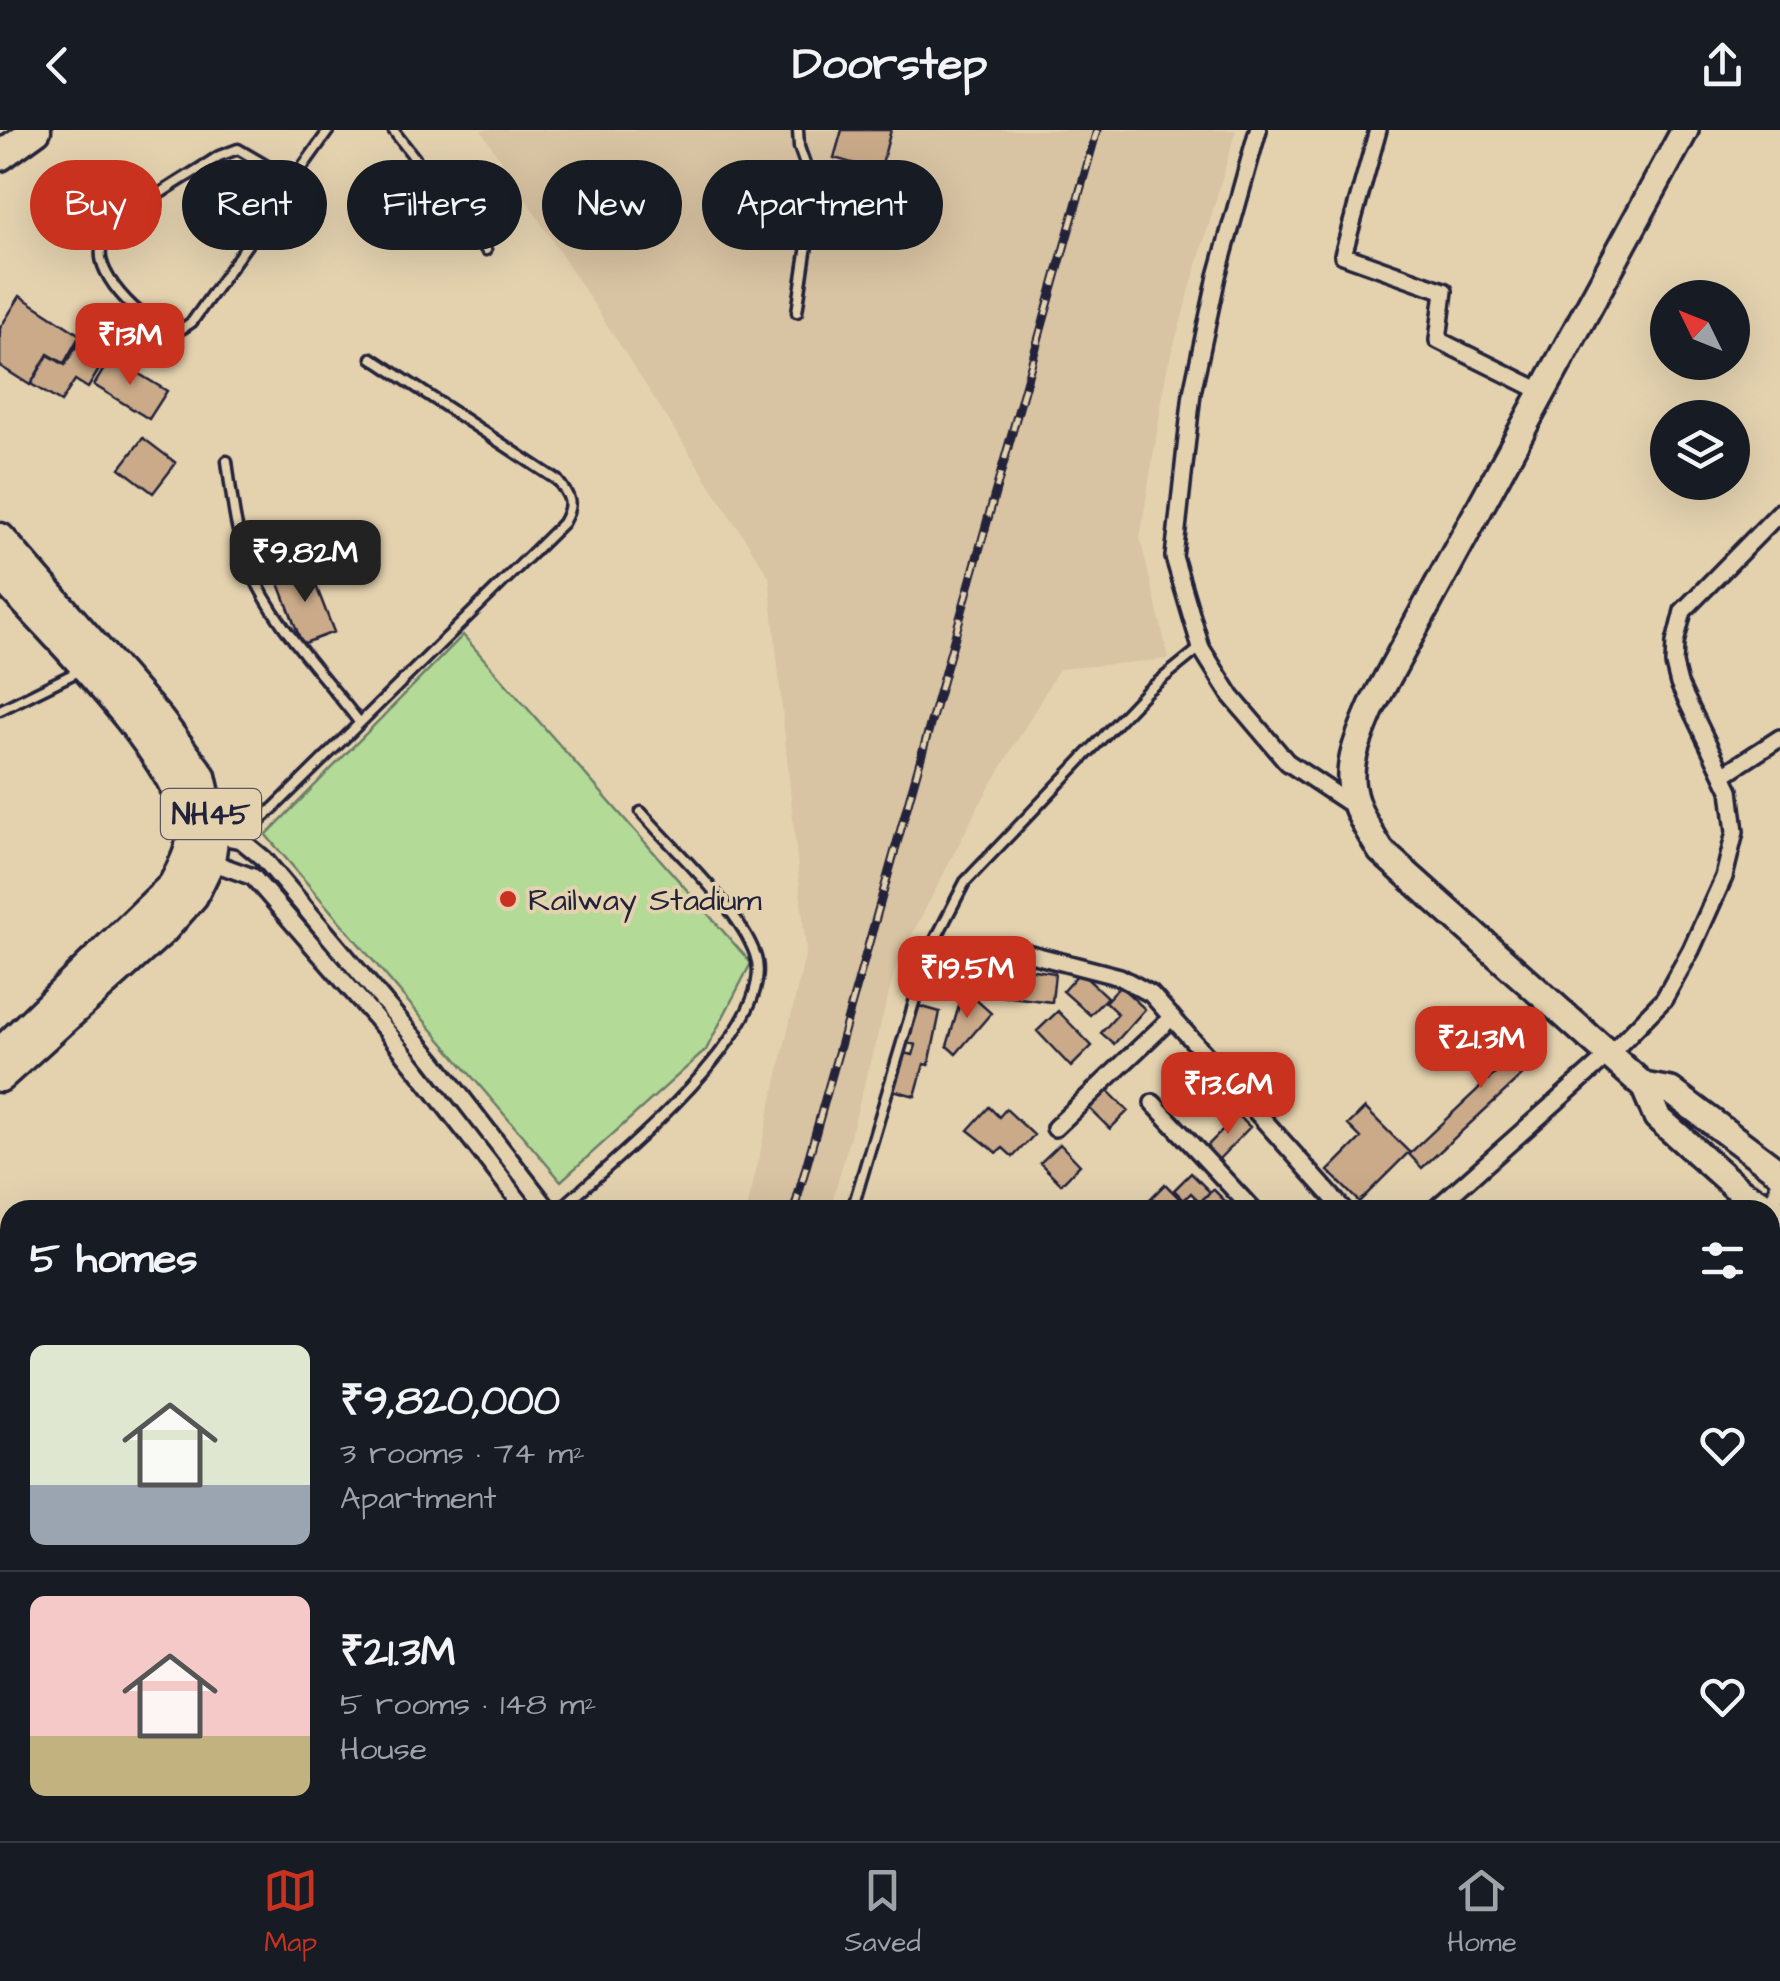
<!DOCTYPE html>
<meta charset="utf-8">
<style>
:root{--surface:#171b24;--page:#242831;--text:#f1f3f6;--muted:#9ea1a6;--line:#363941;--accent:#c8321e}
body{margin:0;font-family:"Architects Daughter",sans-serif;background:var(--page);color:var(--text);height:100vh;display:flex;flex-direction:column;font-size:38px;white-space:nowrap}
*{box-sizing:border-box;margin:0}
p{font-size:32px;color:var(--muted)}
.icon{flex:none;width:55px;height:55px;fill:none;stroke:currentColor;stroke-width:2;stroke-linecap:round;stroke-linejoin:round}
.map{position:relative;flex:1;overflow:hidden}
.sheet{position:absolute;left:0px;top:1070px;width:1780px;height:642px;display:flex;flex-direction:column;background:var(--surface);border-radius:30px 30px 0 0;box-shadow:0 10px 40px #0002}
.sheet>*{flex:none}
.hud{position:absolute;left:30px;top:30px;width:1000px;height:90px;display:flex;gap:20px}
.needle{width:65px;rotate:313deg}
.buttons{position:absolute;left:1650px;top:150px;display:grid;gap:20px}
.buttons a{display:grid;place-items:center;width:100px;height:100px;border-radius:50%;background:var(--surface);box-shadow:0 10px 40px #0002;font-size:50px}
.price{position:absolute;translate:-50% -85px;padding:0 22px;border-radius:20px;background:var(--accent);color:#fff;font-size:32px;line-height:65px;filter:drop-shadow(0 2px 5px #0008)}
.price::after{content:'';position:absolute;left:50%;top:60px;width:30px;height:22px;margin-left:-15px;background:inherit;clip-path:polygon(0 0,100% 0,50% 100%)}
.price.active{background:#222;color:#fff}
ul{padding:0;list-style:none}
li{display:flex;align-items:center;gap:30px;height:250px;padding:0 30px}
li+li{border-top:2px solid var(--line)}
li span{display:grid;place-items:center;flex:none;width:280px;height:200px;border-radius:15px;color:#555}
li>.icon{margin-inline-start:auto}
span .icon{width:120px;height:120px;fill:#fffc;stroke-width:1}
li b{font-size:42px}
h2{display:flex;justify-content:space-between;align-items:center;height:120px;padding:0 30px;font-size:42px}
.chip{padding:0 35px;border-radius:45px;background:var(--surface);box-shadow:0 10px 40px #0002;font-size:35px;line-height:90px}
.chip.active{background:var(--accent);color:#fff}
header{display:flex;justify-content:space-between;align-items:center;height:130px;padding:0 30px;background:var(--surface);font-size:45px;font-weight:700}
.tab-bar{display:flex;justify-content:space-around;align-items:center;height:140px;border-top:2px solid var(--line);background:var(--surface);font-size:28px;color:var(--muted)}
.tab-bar a{display:grid;justify-items:center;gap:5px}
.tab-bar .active{color:var(--accent)}
.map>svg:first-child{display:block}
</style>
<header><svg class="icon" aria-label="back" viewBox="0 0 24 24"><path d="M15 5l-7 7 7 7"/></svg>Doorstep<svg class="icon" aria-label="share" viewBox="0 0 24 24"><path d="M12 15V3M7 8l5-5 5 5M5 13v7h14v-7"/></svg></header>
<div class="map">
<svg width="1780" height="1711" viewBox="0 0 1780 1711">
<rect width="100%" height="100%" fill="#e4d2af"/>
<filter id="ink" filterUnits="userSpaceOnUse"><feTurbulence type="fractalNoise" baseFrequency=".01" numOctaves="2"/><feDisplacementMap in="SourceGraphic" scale="20" xChannelSelector="R" yChannelSelector="G"/><feConvolveMatrix kernelMatrix="1 2 1 2 8 2 1 2 1" color-interpolation-filters="sRGB"/></filter>
<g filter="url(#ink)">
<path fill="#d8c3a2" d="M481,0H1236L1167,239L1140,408L1169,529L1059,539L978,677L897,834L830,1080H747L806,821L769,446Z"/>
<path fill="#b3da96" stroke="#6a7e68" stroke-width="2.5" d="M463,505L751,833L706,920L561,1051L266,705Z"/>
<path fill="#caaa89" stroke="#22223b" stroke-width="2.5" d="M842,0H891L880,41L834,28Z
M20,166L80,205L64,233L48,224L30,255L0,236V198Z
M80,210L107,226L88,258L75,250L61,272L31,254L48,225L65,235Z
M111,227L167,261L149,289L94,255Z
M143,308L176,333L153,363L120,338Z
M308,435L334,502L302,514L277,448Z
M970,830L1010,836L1007,867L965,859Z
M1013,837L1055,843L1052,872L1010,867Z
M1080,842L1107,867L1090,885L1063,861Z
M1120,856L1145,879L1114,914L1101,903L1118,884L1105,872Z
M964,859L991,883L956,924L947,916Z
M919,876L940,882L929,935L924,934L915,966L893,960L903,923L913,925L916,915L908,913Z
M1058,881L1092,916L1071,937L1037,901Z
M1500,886L1540,929L1422,1038L1409,1024L1509,930L1483,902Z
M1107,960L1128,981L1110,999L1089,978Z
M989,977L999,987L1006,979L1034,1005L1013,1027L1003,1018L997,1023L968,1000Z
M1365,978L1409,1022L1359,1072L1328,1041L1361,1008L1348,995Z
M1238,985L1250,997L1218,1030L1206,1017Z
M1060,1014L1080,1035L1061,1054L1040,1033Z
M1191,1043L1210,1062L1200,1072L1191,1063L1184,1070L1174,1060Z
M1165,1054L1182,1071L1174,1080H1163L1151,1068Z
M1213,1059L1234,1080H1193Z
M1150,1069L1159,1080H1138Z"/>
<g fill="none" stroke-linecap="round" stroke-linejoin="round">
<g stroke="#22223b" stroke-width="15">
<path id="service" d="M393,0L486,120
M291,50L238,19L219,26C190,46 114,86 102,116C91,144 152,204 178,200C183,199 187,195 192,192L329,0
M797,182L815,62L799,17L798,0
M227,331C232,367 235,404 250,438C273,494 323,544 359,592
M0,580L81,540
M241,710L563,393C574,374 571,367 557,350L372,228
M559,1080C610,1033 782,897 755,824C738,777 675,721 641,682
M852,1080L918,859L934,812L965,752L1147,561L1200,518"/>
</g>
<g stroke="#22223b" stroke-width="22">
<path id="minor" d="M1258,0L1217,146L1192,263L1174,427L1201,518L1231,566L1287,632L1353,676
M1378,0L1343,125L1444,161L1438,210L1543,262
M1723,645L1780,608
M210,704L241,710L264,729L433,930L549,1080
M206,730L253,747L386,900L526,1080
M1011,819L1120,847L1151,864L1344,1080
M1153,973L1253,1080
M1055,998L1172,887
M1434,1080L1611,923L1664,869L1691,820L1724,747L1735,702L1730,660L1679,554L1674,534L1675,513L1683,481L1780,382
M1771,1087L1780,1046
M0,1177L10,1181
M1770,1205L1780,1192
M0,1305L10,1304
M0,1391L10,1388
M0,1612L10,1604
M1770,1641L1780,1651
M1770,1687L1780,1696
M212,1711L216,1702
M239,1711L242,1702
M996,1711L1003,1702
M1593,1711V1702
M1698,1711L1700,1702"/>
</g>
<g stroke="#22223b" stroke-width="28">
<path id="tertiary" d="M0,1538L10,1551
M116,1702L117,1711
M134,1702L141,1711"/>
</g>
<g stroke="#22223b" stroke-width="32">
<path id="primary" d="M1685,0L1372,576C1343,643 1342,659 1381,721L1644,956L1657,987L1741,1062L1780,1083
M1644,956L1671,961L1780,1043"/>
</g>
<g stroke="#22223b" stroke-width="35">
<path id="trunk" d="M0,26L36,0
M0,408L159,590L201,646L214,704L210,731L193,766L164,799L0,947
M0,444C55,506 172,617 190,696C195,717 182,737 173,755L0,923"/>
</g>
<use href="#service" stroke="#e4d2af" stroke-width="8"/>
<use href="#minor" stroke="#e4d2af" stroke-width="15"/>
<use href="#tertiary" stroke="#e4d2af" stroke-width="20"/>
<use href="#primary" stroke="#e4d2af" stroke-width="25"/>
<use href="#trunk" stroke="#e4d2af" stroke-width="28"/>
<g stroke="#22223b" stroke-width="9">
<path id="rail" d="M794,1080L1097,0
M617,1711L619,1702"/>
</g>
<use href="#rail" stroke="#e4d2af" stroke-width="5" stroke-dasharray="15" stroke-linecap="butt"/>
</g>
</g>
<circle fill="#c8321e" stroke="#e4d2af" stroke-width="4" cx="508" cy="769" r="10"/>
<g text-anchor="middle" stroke-width="8" stroke-linejoin="round" paint-order="stroke">
<rect fill="#e4d2af" stroke="#5c575e" stroke-width="2.5" x="161" y="659" width="100" height="50" rx="8"/>
<g font-size="30" font-weight="bold" fill="#22223b">
<text x="211" y="694">NH45</text>
</g>
<g font-size="32" fill="#22223b" stroke="#e4d2af" text-anchor="start">
<text x="528" y="780">Railway Stadium</text>
</g>
</g>
</svg>
<div class="buttons">
<a><svg class="needle" viewBox="-14 -14 28 28"><path d="M0-13l5 13h-10z" fill="#e53935"/><path d="M0 13l5-13h-10z" fill="#9ea1a6"/></svg></a>
<a><svg class="icon" aria-label="layers" viewBox="0 0 24 24"><path d="M12 4l9 5-9 5-9-5zM3 14l9 5 9-5"/></svg></a>
</div>
<b class="price" style="left:130px;top:258px">₹13M</b>
<b class="price active" style="left:305px;top:475px">₹9.82M</b>
<b class="price" style="left:967px;top:891px">₹19.5M</b>
<b class="price" style="left:1481px;top:961px">₹21.3M</b>
<b class="price" style="left:1228px;top:1007px">₹13.6M</b>
<div class="hud">
<a class="chip active">Buy</a>
<a class="chip">Rent</a>
<a class="chip">Filters</a>
<a class="chip">New</a>
<a class="chip">Apartment</a>
</div>
<section class="sheet">
<h2>5 homes<svg class="icon" aria-label="filters" viewBox="0 0 24 24"><path d="M4 7h16M4 17h16"/><circle cx="9" cy="7" r="2"/><circle cx="15" cy="17" r="2"/></svg></h2>
<ul>
<li><span style="background:linear-gradient(#dfe7d0 70%,#9aa5b1 0)"><svg class="icon" aria-label="home" viewBox="0 0 24 24"><path d="M3 11l9-7 9 7M6 9v11h12V9"/></svg></span><div><b>₹9,820,000</b><p>3 rooms · 74 m²</p><p>Apartment</p></div><svg class="icon" aria-label="heart" viewBox="0 0 24 24"><path d="M12 20l-8-8c-3-5 5-10 8-4 3-6 11-1 8 4z"/></svg></li>
<li><span style="background:linear-gradient(#f6c9c9 70%,#c2b280 0)"><svg class="icon" aria-label="home" viewBox="0 0 24 24"><path d="M3 11l9-7 9 7M6 9v11h12V9"/></svg></span><div><b>₹21.3M</b><p>5 rooms · 148 m²</p><p>House</p></div><svg class="icon" aria-label="heart" viewBox="0 0 24 24"><path d="M12 20l-8-8c-3-5 5-10 8-4 3-6 11-1 8 4z"/></svg></li>
</ul>
</section>
</div>
<nav class="tab-bar">
<a class="active"><svg class="icon" aria-label="map" viewBox="0 0 24 24"><path d="M3 6l6-2 6 2 6-2v14l-6 2-6-2-6 2zM9 4v14M15 6v14"/></svg>Map</a>
<a><svg class="icon" aria-label="saved" viewBox="0 0 24 24"><path d="M7 4h10v16l-5-4-5 4z"/></svg>Saved</a>
<a><svg class="icon" aria-label="home" viewBox="0 0 24 24"><path d="M3 11l9-7 9 7M6 9v11h12V9"/></svg>Home</a>
</nav>
